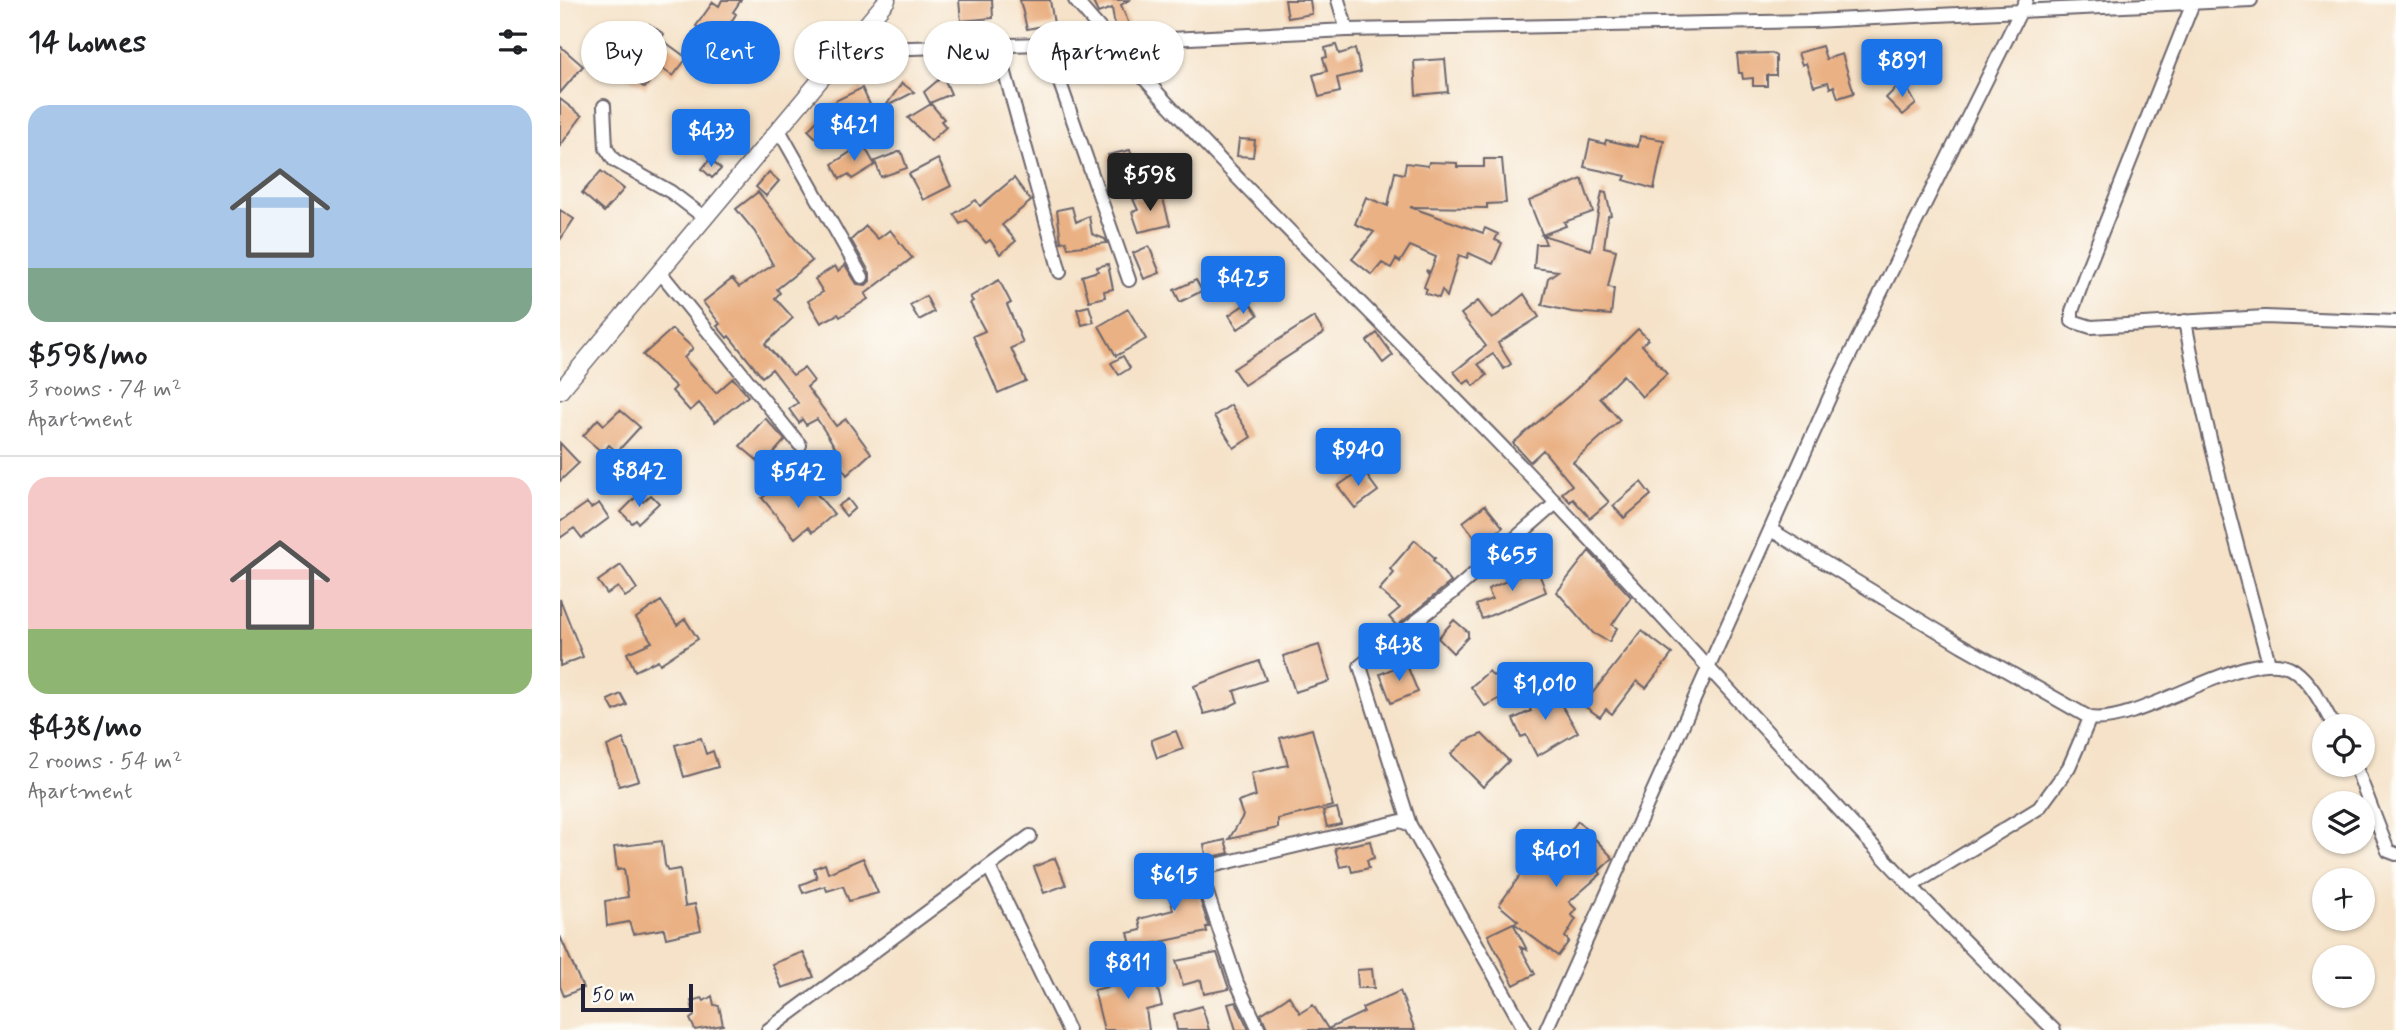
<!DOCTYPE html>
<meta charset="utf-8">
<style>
:root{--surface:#fff;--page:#f2f2f2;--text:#202124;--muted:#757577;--line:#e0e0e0;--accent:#1a73e8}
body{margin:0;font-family:Mynerve,sans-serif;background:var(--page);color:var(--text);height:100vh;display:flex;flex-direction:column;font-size:26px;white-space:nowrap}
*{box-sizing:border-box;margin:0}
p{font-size:23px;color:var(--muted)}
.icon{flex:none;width:38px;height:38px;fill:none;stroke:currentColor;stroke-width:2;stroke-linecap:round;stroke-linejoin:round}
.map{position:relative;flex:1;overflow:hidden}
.drawer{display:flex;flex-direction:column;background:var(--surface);width:560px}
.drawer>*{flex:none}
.banner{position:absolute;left:21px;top:21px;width:665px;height:63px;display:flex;gap:14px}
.tools{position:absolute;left:1752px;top:714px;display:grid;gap:14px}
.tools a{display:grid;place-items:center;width:63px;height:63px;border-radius:50%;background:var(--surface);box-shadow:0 2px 5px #0004;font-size:35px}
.scale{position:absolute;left:21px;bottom:18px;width:112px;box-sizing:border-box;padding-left:7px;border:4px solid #22223b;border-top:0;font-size:19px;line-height:24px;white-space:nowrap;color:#22223b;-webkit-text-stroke:5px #fdfcf7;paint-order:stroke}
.price{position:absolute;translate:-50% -60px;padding:0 16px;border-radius:7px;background:var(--accent);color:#fff;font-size:23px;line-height:46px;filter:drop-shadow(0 2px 4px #0008)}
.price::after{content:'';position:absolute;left:50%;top:42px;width:21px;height:16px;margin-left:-10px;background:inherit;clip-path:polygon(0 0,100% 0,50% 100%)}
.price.current{background:#222;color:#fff}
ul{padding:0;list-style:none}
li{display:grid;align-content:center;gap:14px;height:371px;padding:0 28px}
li+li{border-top:2px solid var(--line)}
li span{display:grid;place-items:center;height:217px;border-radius:21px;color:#555}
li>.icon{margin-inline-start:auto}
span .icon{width:126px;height:126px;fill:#fffc;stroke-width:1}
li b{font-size:30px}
h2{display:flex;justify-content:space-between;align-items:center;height:84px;padding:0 28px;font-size:30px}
.pill{padding:0 24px;border-radius:32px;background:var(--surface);box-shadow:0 2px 5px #0004;font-size:24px;line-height:63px}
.pill.current{background:var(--accent);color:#fff}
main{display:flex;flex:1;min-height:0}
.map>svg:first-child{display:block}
</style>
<main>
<section class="drawer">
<h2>14 homes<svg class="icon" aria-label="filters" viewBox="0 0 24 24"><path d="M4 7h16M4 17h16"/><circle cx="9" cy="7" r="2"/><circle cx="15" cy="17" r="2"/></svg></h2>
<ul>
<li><span style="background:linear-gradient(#a9c7e8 75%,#7fa58c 0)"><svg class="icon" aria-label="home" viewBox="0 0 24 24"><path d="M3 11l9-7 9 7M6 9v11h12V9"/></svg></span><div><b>$598/mo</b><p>3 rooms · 74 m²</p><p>Apartment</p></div></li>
<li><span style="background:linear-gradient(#f6c9c9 70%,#8fb573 0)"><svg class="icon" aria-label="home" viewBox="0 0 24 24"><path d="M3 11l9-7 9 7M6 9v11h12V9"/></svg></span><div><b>$438/mo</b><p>2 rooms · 54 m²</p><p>Apartment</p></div></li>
</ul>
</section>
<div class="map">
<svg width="1836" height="1030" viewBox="0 0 1836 1030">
<rect width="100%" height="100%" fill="#fdfcf7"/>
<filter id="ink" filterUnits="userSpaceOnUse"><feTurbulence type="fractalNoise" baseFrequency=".0143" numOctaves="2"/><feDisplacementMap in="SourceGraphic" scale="14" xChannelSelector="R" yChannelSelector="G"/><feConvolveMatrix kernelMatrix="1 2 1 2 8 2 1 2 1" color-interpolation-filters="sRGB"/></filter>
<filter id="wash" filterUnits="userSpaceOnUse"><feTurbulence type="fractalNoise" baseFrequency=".00686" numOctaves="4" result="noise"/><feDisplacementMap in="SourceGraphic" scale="28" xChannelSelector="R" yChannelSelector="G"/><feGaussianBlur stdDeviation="1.57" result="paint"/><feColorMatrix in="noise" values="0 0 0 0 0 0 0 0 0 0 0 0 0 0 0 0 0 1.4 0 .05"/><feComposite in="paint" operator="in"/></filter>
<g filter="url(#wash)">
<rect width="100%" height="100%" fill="#f5e2c8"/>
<g id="blocks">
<path fill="#eab184" d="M162,0H181L173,12L176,14L162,37L169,41L162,51L150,44L154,37L136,26L153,2L159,6Z
M399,0H432L433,18L401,21Z
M460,0H490L494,24L467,29Z
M532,0H569L561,5L569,24L555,27L552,8L538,13Z
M725,0H750L752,14L728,18Z
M412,21L413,33L398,35L397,22Z
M89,24L104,34L101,39L127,58L113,76L99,67L85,88L66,76L80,55L71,48Z
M776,45L779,54L795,49L801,72L777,78L780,92L759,97L753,75L767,71L763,58L767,57L765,48Z
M0,46L23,66L0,93Z
M1262,46L1266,59L1282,54L1294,93L1278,98L1274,86L1270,88L1268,82L1254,86L1246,63L1242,65L1238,53Z
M1211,53L1216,56V75H1207V86H1193V78L1183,79L1182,73H1179L1177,54Z
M885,59L888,92L856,95L854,61Z
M383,76L391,94L370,103L364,92Z
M1343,81L1356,104L1343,115L1326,98Z
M342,83L354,92L325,107Z
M302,88L314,113L293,123L291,119L264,146L248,130L277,100Z
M0,99L22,116L0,146Z
M371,104L384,119L381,121L386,127L371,141L348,118Z
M1080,136L1104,140L1094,189L1064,180L1066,176L1024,167L1030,140L1045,144L1046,140L1078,147Z
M679,139L695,140L693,157L677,156Z
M303,144L315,165L292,179L289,174L280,179L272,164Z
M570,150L577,170L553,176L548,155Z
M341,151L347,168L321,177L315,161Z
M150,159L161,169L152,178L142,169Z
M378,159L391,186L363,200L349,174Z
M924,159H942L946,203L927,204V208L850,207L923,233L925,228L938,234L935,240L942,243L933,264L909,253L907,258L899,255L887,297L882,290L879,298L865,293L867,289L864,287L869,274L866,270L870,272L876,257L850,246L840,262L836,259L831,268L822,263L812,275L792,259L814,232L795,224L806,197L828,206L835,172L844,174L846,163L868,166L869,162L897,163V167H924Z
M41,171L64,189L44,212L22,193Z
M209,172L219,181L206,196L196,187Z
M454,178L471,201L442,225L456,241L440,254L430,240L426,243L407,220L400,224L394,214L416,200L420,206Z
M1022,179L1033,212L1004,222L1006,226L982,235L1031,250L1042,192L1046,193L1051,215L1048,216L1044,247L1056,250L1048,287L1054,288L1051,315L1012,312L982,305L988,278L998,271L974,268L976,244H986L969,201Z
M198,192L252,261L217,289L220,293L215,298L233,318L205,344L233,375L244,368L254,381L247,387L276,426L286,419L311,453L287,475L270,451L275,447L257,419L246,425L242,419L239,423L229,409L238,403L212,369L202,377L169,336L167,338L157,326L160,324L143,302L172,279L179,287L213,265L195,232L176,209Z
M588,192L603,199L610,225L579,232L572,212L578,210L573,199L585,197Z
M512,207L516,222L529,216L532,234L545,239L547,243L508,248L506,241L501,242L497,210Z
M0,210L14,219L0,240Z
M306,226L318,239L330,230L352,258L305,294L308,299L280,317L278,314L261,323L248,301L263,292L255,279L275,266L278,271L285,265L297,284L306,285L310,281V273L291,240Z
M589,246L600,273L584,279L573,253Z
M548,264L553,289L544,291L545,297L529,301L522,276L538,271L537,267Z
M439,280L451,303L447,305L463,343L451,348L466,381L438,393L413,336L425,331L410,303L413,301L410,297Z
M636,280L642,291L620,302L614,290Z
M964,294L979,317L938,343L951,364L944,369L933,354L918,364L927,375L914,386L909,380L904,384L894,372L926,346L901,314L918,301L932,319Z
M366,296L374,312L359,320L350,305Z
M684,305L686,308L691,305L698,315L678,329L669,315Z
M529,306L534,322L522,325L517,309Z
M568,309L586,339L556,356L539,326Z
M754,317L764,333L684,385L673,369Z
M112,329L133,348L124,358L156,393L173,378L188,396L155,422L139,403L130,411L112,391L116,387L83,355Z
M1078,329L1088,339L1082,345L1107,374L1082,397L1063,375L1040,398L1060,420L1013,462L1049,502L1030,518L1013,499L1010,502L1002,493L1012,485L983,450L970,462L953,443L1019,387Z
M817,333L833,355L823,363L807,341Z
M563,356L570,368L559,375L551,363Z
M671,405L691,437L674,448L654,416Z
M60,410L80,427L57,452L49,445L43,453L23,436L38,419L44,425Z
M205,418L225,440L203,465L180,446Z
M0,443L19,463L0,481Z
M802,469L818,491L795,508L778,486Z
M1081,482L1091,495L1064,518L1053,506Z
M220,484L231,498L235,494L237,497L250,486L274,514L253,532L248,527L235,538L202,498Z
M91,495L99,503L78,523L76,520L72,523L61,512L77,496L83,502Z
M288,499L295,508L286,516L278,506Z
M27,503L31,508L39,503L49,518L22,538L14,528L0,538V522Z
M925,505L943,527L921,545L903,522Z
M855,540L875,558L873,560L891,582L837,626L829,617L840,608L819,590L834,573L830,569Z
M1029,551L1071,597L1052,625L1057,628L1049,642L1033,633L997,592Z
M61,565L77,589L65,597L58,587L47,594L38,581Z
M977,568L986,592L922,619L916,605L932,599L928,589Z
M0,599L23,657L0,666Z
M101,601L117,625L125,619L138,639L100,664L98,660L75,671L67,653L92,642L76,618Z
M894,620L908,632V637L893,653L878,638Z
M1082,631L1112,654L1086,688L1077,681L1052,714L1046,709L1040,717L1023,705Z
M759,645L770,681L735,692L723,656Z
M699,661L706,680L674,691L678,702L664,709L644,714L634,686Z
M846,663L858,692L831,703L820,674Z
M929,671L933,676L936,674L951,693L925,706L911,687Z
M991,688L1018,732L977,756L966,735L961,737L953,719L971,711L965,698Z
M61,694L67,705L54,711L48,700Z
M752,729L773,806L718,819V828L669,839L683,816L678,802L696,796L691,773L728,765L720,738Z
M616,731L623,749L597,758L591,740Z
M922,734L949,761L923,787L891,754L905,741Z
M141,738L146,754L153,751L158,767L124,777L115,745Z
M63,739L79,780L59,786L47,746Z
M777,808L781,824L767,827L763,811Z
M1018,821L1053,858L1039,871L1041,874L1009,902L1016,909L1011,915L1016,919L1005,937L1009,941L998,956L954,923L958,921L939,905L969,863L980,872Z
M665,840L669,853L647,858L644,845Z
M102,841L105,865L108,871L120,869L125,906L135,904L141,930L106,938L104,929L73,934L69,922L47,926L45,901L68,897L64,869L57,870L54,847Z
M810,841L814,858L807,860L809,868L792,872L790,865L780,867L775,848Z
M303,858L318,893L289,901L283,886L267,891L265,886L243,893L240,885L257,878L254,868L265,864L268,873Z
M495,858L506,885L484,893L474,867Z
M632,864L631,872L649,927H646L647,932L572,948L568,933L581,930L579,919L613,910L604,871Z
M953,923L967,950L960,947L975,974L954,985L928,935Z
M0,936L23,988L4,996L0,986Z
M243,952L254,977L222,988L212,964Z
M657,953L669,989L644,994L641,980L623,985L616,961Z
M585,966L589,983L596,981L602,1006L586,1010L589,1030H544L534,990L560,984L557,972Z
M812,969L814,988H798L797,970Z
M840,991L855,1030H708L701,1014L729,996L740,1013L753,1005L768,1029L804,1012L802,1008Z
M152,996L154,1005L159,1006L163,1025L135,1030L130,1019L134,1016L131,1001L142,998L144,1001Z
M676,1002L689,1030H676L668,1004Z
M642,1006L649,1030H617L614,1014Z"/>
</g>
</g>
<g filter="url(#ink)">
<use href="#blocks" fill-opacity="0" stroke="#6c656c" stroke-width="2"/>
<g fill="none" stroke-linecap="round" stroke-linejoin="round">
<g stroke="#6c656c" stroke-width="16">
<path id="street" d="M515,0C660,170 825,323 979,485C1151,666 1314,857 1494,1030
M778,0L787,30
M1633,3L1528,267L1512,311V321L1531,327L1705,317L1836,322
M486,43L569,280
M437,44L500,272
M286,50L550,42L787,30L1252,21L1691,0
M44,106L46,148L54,160L111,192L145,218
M219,130L302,277
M100,272L240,445
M1625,321C1646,436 1678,549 1709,663
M1211,530L1401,645L1530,718C1582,726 1694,640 1734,670C1753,684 1763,707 1774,726
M1795,765L1828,851L1836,854
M850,825L800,666L892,593L996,503
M429,867L508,1030
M1353,885L1479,808L1509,767L1530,718
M208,1030L470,836
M699,1030L677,983L639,869L841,821L850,825L965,1030
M986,1030L1275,385L1466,0"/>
</g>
<g stroke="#6c656c" stroke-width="19">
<path id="secondary" d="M0,391L327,0"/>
</g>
<use href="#street" stroke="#fff" stroke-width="12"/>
<use href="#secondary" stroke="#fff" stroke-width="16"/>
</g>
</g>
</svg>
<div class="tools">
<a><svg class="icon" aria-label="locate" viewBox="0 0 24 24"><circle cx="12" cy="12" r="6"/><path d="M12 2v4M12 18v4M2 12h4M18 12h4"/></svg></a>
<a><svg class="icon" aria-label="layers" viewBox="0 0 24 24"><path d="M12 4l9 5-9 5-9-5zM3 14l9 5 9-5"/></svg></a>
<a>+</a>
<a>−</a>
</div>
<div class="scale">50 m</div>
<b class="price" style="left:1342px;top:99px">$891</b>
<b class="price" style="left:294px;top:163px">$421</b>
<b class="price" style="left:151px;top:169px">$433</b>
<b class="price current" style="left:590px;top:213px">$598</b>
<b class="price" style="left:683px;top:316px">$425</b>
<b class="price" style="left:798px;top:488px">$940</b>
<b class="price" style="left:79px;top:509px">$842</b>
<b class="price" style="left:238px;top:510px">$542</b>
<b class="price" style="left:952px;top:593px">$655</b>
<b class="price" style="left:839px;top:683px">$438</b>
<b class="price" style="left:985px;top:722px">$1,010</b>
<b class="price" style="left:996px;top:889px">$401</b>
<b class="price" style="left:614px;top:913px">$615</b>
<b class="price" style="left:568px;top:1001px">$811</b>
<div class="banner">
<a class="pill">Buy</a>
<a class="pill current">Rent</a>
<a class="pill">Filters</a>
<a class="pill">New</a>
<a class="pill">Apartment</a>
</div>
</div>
</main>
